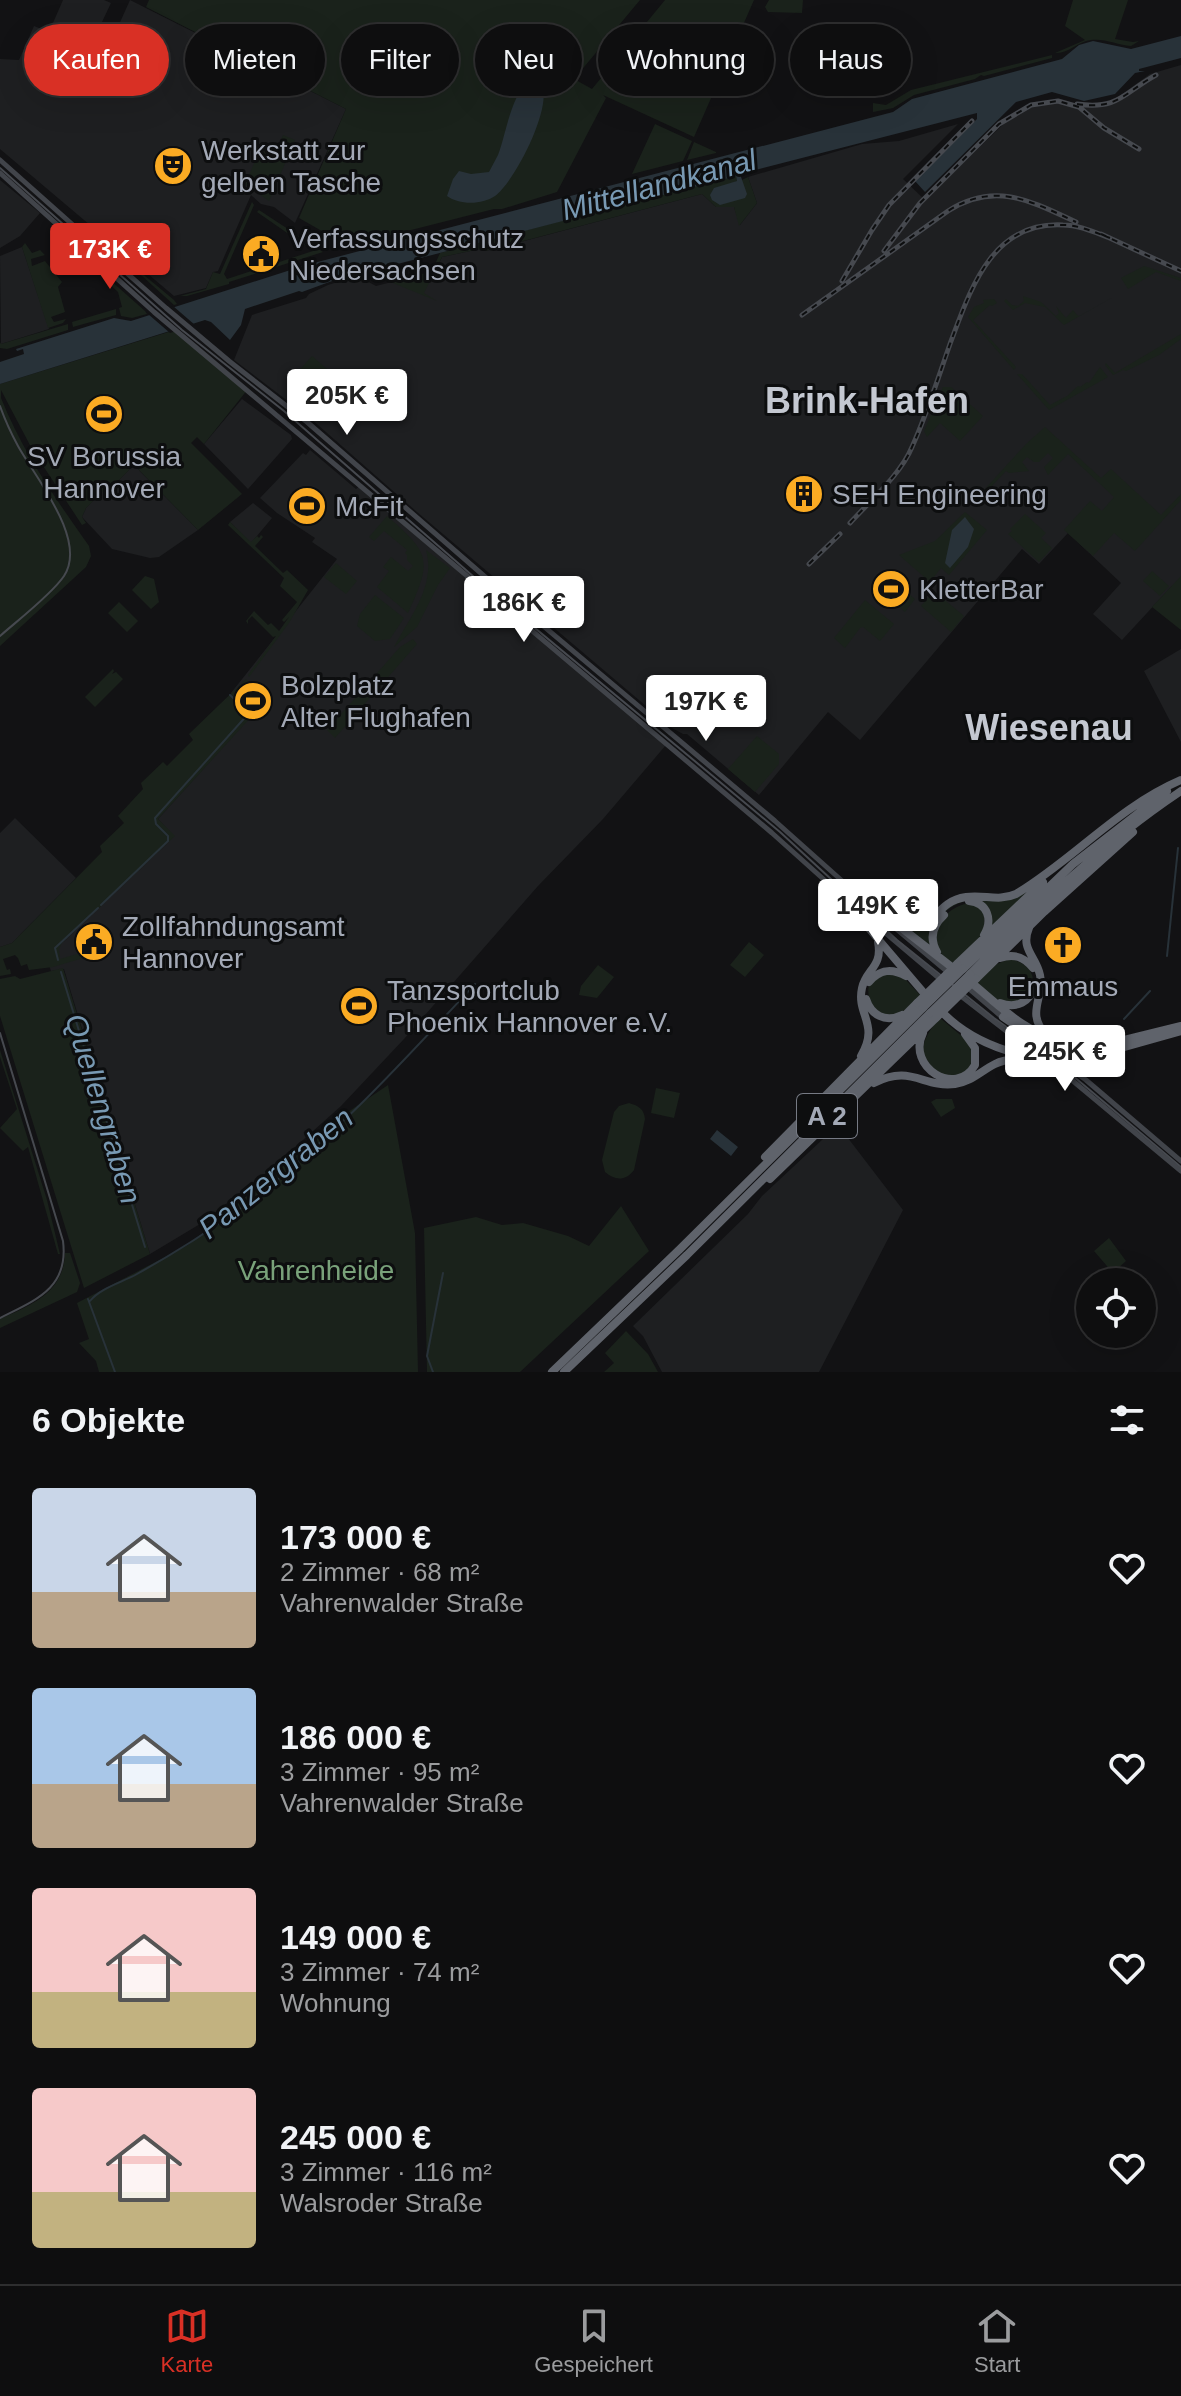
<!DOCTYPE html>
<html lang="de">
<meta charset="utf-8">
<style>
:root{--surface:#0e0e0f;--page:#171718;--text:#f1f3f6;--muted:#9b9c9e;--line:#2e2e2f;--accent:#d93025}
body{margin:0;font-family:Helvetica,sans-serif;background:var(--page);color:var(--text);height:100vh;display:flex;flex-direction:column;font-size:30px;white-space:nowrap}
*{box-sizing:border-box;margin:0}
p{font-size:26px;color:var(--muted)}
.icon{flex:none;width:44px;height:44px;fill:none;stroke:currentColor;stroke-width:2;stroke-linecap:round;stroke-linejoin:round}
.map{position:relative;height:1372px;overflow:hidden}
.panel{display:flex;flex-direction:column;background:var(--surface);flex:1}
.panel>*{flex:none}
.guide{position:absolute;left:24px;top:24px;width:1134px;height:72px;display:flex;gap:16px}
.tools{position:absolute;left:1076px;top:1268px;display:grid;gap:16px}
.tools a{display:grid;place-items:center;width:80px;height:80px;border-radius:50%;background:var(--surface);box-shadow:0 8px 32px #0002,0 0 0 2px var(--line);font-size:40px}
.price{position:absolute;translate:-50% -68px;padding:0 18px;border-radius:8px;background:#fff;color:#222;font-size:26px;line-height:52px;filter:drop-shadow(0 2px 4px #0008)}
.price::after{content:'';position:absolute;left:50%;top:48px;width:24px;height:18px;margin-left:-12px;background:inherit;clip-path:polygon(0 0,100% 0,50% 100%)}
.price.on{background:var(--accent);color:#fff}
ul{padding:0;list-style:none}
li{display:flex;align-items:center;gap:24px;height:200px;padding:0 32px}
li span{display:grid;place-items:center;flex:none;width:224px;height:160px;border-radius:8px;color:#555}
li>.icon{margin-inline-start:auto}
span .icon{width:96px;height:96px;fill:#fffc;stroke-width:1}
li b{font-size:34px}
h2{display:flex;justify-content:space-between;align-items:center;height:96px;padding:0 32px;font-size:34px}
.pill{padding:0 28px;border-radius:36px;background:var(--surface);box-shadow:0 8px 32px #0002,0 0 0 2px var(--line);font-size:28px;line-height:72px}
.pill.on{background:var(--accent);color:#fff}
.tabs{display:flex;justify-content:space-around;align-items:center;height:112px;border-top:2px solid var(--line);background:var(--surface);font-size:22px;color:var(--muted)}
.tabs a{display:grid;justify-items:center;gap:4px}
.tabs .on{color:var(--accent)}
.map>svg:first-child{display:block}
</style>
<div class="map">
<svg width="1181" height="1372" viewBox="0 0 1181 1372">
<rect width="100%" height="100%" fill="#121214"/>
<path fill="#1e1f21" d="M63,0H104L111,3L102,22L117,29L130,0L346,109L295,223L274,207L261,204L251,195L218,271L213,272L206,288L174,296L0,149V59L19,60L34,26L49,32Z
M1181,65V594L1172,586L1122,640L1093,614L1121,583L1068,533L1039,564L1022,549L860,740L828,712L759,795L687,734H683L672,728L417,512L310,418L234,360L252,315L306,298L309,294L328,285L357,276L376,286L435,271L442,257L484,248L486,251L702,194L716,207H734L740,225L757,203L748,177L862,144L899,141L958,124L903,179L925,200L1018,110L1053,100L1072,107L1111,102L1150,74Z
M0,180L40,213L20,236L0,248Z
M22,247L49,329L1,344L0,256Z
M242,399L291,435L292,439L248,489L204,444Z
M310,450L356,489L361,485L666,745L603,819L538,886L404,1039L341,1106L266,1173L200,1224L150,1254L64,969L51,971L45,953L62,943L174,836L158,819L252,715L231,693L337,559L312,542L315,538L277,513L260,498L303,453L306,455Z
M134,465L198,530L159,557L150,558L112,549L82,517L86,508L108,485H114Z
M253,503L272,518L251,543L230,522Z
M1181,649V742L1144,671Z
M15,818L76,878L12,943L0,947V833Z
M838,1125L903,1210L819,1372H662L643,1336L633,1326L748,1214L762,1196Z"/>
<path fill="#1a221b" d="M149,0H640L574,79L592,89L665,0H754L694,137L603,95L606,98L557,192L502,209H494L348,246L299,218L346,109L146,7Z
M769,0H803L802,13L768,12L765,7Z
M1073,0H1128L1115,39L1133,42L1139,41L1131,46C1118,45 1104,38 1091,40C1077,42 1068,54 1055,53L1085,40L1065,26Z
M1052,55V58L984,76L981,75L975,79L914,95L893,108L873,112V103L886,105L911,90Z
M655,124L692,141L683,161L632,174Z
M283,135L295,140L269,201L245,184L260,150L274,156Z
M694,142L716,152V153L687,160Z
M736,175L737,181L710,195L748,177L757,203L739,226L734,207H716L702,194L485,251L484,248L442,257L424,293L437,301L388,281L371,271L390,266L402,281L409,283L412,281L411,277L432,271L440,253Z
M252,202L254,205L224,274L227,279L313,251L257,212L259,210L323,252L229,282V284L187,296H180L206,289L213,272L220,274Z
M25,243L32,253L40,250L45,255L31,259L32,266L45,261L62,282L58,287L65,312L51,317L54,322L66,319L63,323L48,328L22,247Z
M109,246L174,300L177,304L174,305Z
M92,264L145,311L147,314L132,318L121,316L119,308L122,307L118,292L90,266Z
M1144,266L1181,278V281L1156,272L1128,289L1121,278Z
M1023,296L1041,302L1056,316L1059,313L1056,306L1066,318L1073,310L1078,316L1081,315L1113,297L1064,325L1045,307L1025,303L1013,310L1004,301L1006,299L1012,305L1018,306L1024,301Z
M994,299L997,303L992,306L990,305L973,320L1016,367L1014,370L968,317L974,307L984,303L983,300Z
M116,309V315L73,327L72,322Z
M68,324V330L7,349L0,348V342L1,344Z
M175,330L248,389L204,444L197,437L191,443L242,494L198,530L134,465L114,485L108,486L86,508L82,517L86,523L82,525L32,449L1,390V398C24,455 54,496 89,546L91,556L86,567L0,646V384Z
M1181,334V339L1159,355L1126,371L1123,370L1113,375L1105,365L1106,363L1115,373Z
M312,356L335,376L326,386L308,392L290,381Z
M1100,367L1108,377L1049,410L1017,374H1022L1050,405L1067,396L1078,386L1080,387L1087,382L1089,383Z
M943,387H951L983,416L960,441L940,423L927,437L924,431Z
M1045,427L1101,478L1111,469L1161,515L1181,494V500L1135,551L1114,533L1093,556L1064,530L1090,501L1102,511L1114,497L1068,454L1048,475L1044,467L1053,458L1048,453L1039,462H1034L1027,457L1022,462L1029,471L1009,473L1006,471L974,505V501L1026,444Z
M965,512L987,530L949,575L941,568L930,582L899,555L935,541Z
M1025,514L1046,533L1041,538L1052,548L1039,562L1008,534L1012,531L1010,529Z
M387,516C431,554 432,560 408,613L377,587L389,571L383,567L391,557L408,571L413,566L407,560V555L405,553L407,550L384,531L374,541L369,537Z
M230,522L251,542L257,536L259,538L261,535L263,537L255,546L283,573L287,570L308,590L289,623L249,677L248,675L276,636L273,637L252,616L248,620V624L246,621L254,611L268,625L271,623L279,631L289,617L284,622L282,620L297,602L280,586L284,578L228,525Z
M426,550L450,568L438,585L417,627L394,647C410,617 436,586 426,550Z
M336,563L357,581L346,594L324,577Z
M1152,571L1169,586L1160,596L1143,581Z
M886,575L915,599L905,612L876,587Z
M145,576L154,579L159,602L151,609L132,590Z
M1181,576V630L1152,607Z
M934,591L964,616L951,632L921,606Z
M375,595L404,618L390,639L375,641L357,626L360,614Z
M865,600L894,624L880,641L863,627L860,628L845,648L834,638Z
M119,602L138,621L127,632L108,613Z
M413,639L417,644L335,738L327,730L400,647Z
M113,669L114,671L112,674L116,672L123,679L95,707L85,697Z
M246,679L254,687L241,703L255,690L263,697L250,712L253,715L158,819L175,836L62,943L59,949L60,959L111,944L110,950L53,967L29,970L27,964L21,966L18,958L15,955L3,959L7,970L10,969L11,974L0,976V947L12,943L102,852L100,846L124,823L118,816L143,789L141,783L163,762L167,766L193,740L189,734Z
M757,736L779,754V764L755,792L728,769Z
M1026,891L1028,892L990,930V916L967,900C939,910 938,920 932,947L904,928L914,929L957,901Z
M969,903L984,910L985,931L953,966L945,959L934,943C940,922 945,908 969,903Z
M749,942L764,955L745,977L730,965Z
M1009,959C1026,962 1036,972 1033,990L1017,1004L995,999L975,983L997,964Z
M598,965L614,977L597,998L579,995L581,986Z
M63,968L150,1254L84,1288L0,1016V979L15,976L20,979Z
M894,973L905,979L921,996C915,1001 908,1009 901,1012C897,1014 886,1016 882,1015C876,1014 876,1011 873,1006C861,984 873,977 894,973Z
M940,1018L964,1038L973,1050L971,1068L956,1078C951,1076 942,1076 937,1073C912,1057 925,1034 940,1018Z
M0,1050L47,1200L60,1254H58L28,1147L23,1151L0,1128L17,1109L0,1057Z
M388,1085L415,1233L418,1372H99L96,1361L79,1343L89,1339L77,1303L188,1245L348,1112Z
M656,1088L680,1093L674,1118L651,1113Z
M936,1099H952L955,1108L941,1117L931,1102Z
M629,1103C639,1106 644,1109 645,1119L634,1170C626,1181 615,1181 605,1172L602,1160L614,1112L619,1106Z
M621,1206L649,1251L520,1372H427L424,1228L476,1217L502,1225L523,1223L568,1236L589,1246Z
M1109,1238L1126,1261L1113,1273L1094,1251Z
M65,1253H70L80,1283L77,1292L0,1328V1319C31,1305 64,1293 65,1253Z
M626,1331L648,1354L658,1372H604L614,1363L605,1353Z"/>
<path fill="#283239" d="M1181,36V58L1139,69V71H1145L1135,73L1115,94L1084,101L1052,92L1016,102L925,192L915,181L977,119V113L740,174L747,194L745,198L720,205L712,200L710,195L714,188L737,181L736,176L332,281L302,292L299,291L245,309L241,325L230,340L211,322L205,320L0,384V362L24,354L23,349L17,351L16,349L114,318L131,321L306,265L893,112L912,99L1062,59L1079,45L1093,41L1131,49Z
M531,80L539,83L542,81L546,86L543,89C549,113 515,181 495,196C482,205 459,205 447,196L453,179L459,171L471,174L489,172C492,166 495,161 498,155C506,135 511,92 531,80Z
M965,517L974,529L968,547L950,568L945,563L952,530Z
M717,1130L738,1147L731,1156L710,1139Z"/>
<path fill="#121214" d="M173,306L195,325L170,333L148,314Z"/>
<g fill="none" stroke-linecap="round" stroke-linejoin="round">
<path stroke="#283239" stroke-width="2" d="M101,905L168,841V836L156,824L155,818L249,713L230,695
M1167,956L1178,848
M58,960L55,948L98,908
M61,972L145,1247
M1124,1019L1150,991
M88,1299L115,1372
M90,1301C100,1288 123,1282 137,1274C173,1254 208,1232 241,1208C328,1144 401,1064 475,984
M433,1372L427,1356L443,1273"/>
<path stroke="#2f3034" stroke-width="8" stroke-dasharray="8 4" stroke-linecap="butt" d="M1028,1056L1067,1057"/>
<path stroke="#41444a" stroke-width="5" d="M0,160L166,308L229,361L307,422L491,582L775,821L868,904
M0,173L154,312L772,833L840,894
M856,908L940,979
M881,916L950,974
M967,987L1002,1017
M957,993L1010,1034L1049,1061L1181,1171
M1019,1032L1086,1080L1181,1161"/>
<path stroke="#5f636b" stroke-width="8" d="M838,892L929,999
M969,901C988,903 993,920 984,935
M867,903L885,916
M884,915C939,947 926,903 966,897C984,894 998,902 1016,894C1073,860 1118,807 1181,780
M899,926L958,972
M1029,928C1020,949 1036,956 1040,975C1045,998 1025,1012 1046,1035
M937,952C929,938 932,926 944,915
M1000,958C1014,953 1024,957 1033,968
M957,964L1043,882
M963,969L1073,864L1167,791
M970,974C1036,908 1103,843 1181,791
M976,979L1044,912L1133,832
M968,980C997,1003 1025,1034 1062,1041C1079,1044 1096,1040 1112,1044
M869,982C880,969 892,968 906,976
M866,999C871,1015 885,1023 902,1015
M1000,1003C1017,1009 1030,1002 1036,985
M939,1009C963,1035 994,1049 1028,1056
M1003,1017L1022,1030
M923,1033C906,1067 956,1098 975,1065V1048L965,1034
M1108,1044L1181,1026
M861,1056C880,1024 856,1015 862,988C866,969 883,967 878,942
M1067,1057L1114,1050L1181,1031
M874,1083C911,1064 923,1088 955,1084C971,1082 981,1071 995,1064C1003,1060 1011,1059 1019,1058
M765,1157L917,1003
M770,1179L936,1018
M552,1372L680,1249L923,1008
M564,1372L687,1255L930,1013"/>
<path stroke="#46494f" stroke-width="2" d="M0,168L182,330L284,411L482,584L780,832L897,940L994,1018L1066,1070L1181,1167
M0,406C5,420 11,433 18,446C35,477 88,540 64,576C52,594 17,621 0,636
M0,1033L63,1241C69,1288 36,1300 0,1318"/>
<g stroke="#46494f" stroke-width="5">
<path id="rail" d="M1077,104C1119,110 1123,93 1156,75
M1101,234L1181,271
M884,251L920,203L999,124L1031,105L1058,101L1079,107L1104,128L1139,149
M842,281L872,230L889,205L972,121
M802,315L948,211C995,181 1031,201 1076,222
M850,523C870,501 901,474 912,447C927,414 938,378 950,344C970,291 991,221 1063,225C1079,225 1094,232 1110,238
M809,564L840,534"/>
</g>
<use href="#rail" stroke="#0d0e0f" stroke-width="2" stroke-dasharray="6" stroke-linecap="butt"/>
<path stroke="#5f636b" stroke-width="8" d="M917,1003L957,964
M923,1008L963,969
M930,1013L970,974
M936,1018L976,979"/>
</g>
<defs>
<g id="theatre-disc" transform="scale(2)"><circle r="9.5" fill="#fbab23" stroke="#0d0e0f"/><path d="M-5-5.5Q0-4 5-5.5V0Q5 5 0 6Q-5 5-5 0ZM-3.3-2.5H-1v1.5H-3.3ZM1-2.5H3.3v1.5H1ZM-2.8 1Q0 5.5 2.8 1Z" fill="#111"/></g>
<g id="civic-disc" transform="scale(2)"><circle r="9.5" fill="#fbab23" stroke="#0d0e0f"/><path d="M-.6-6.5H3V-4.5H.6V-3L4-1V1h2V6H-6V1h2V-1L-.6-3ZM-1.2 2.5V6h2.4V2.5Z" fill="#111"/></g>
<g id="stadium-disc" transform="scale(2)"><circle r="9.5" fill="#fbab23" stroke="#0d0e0f"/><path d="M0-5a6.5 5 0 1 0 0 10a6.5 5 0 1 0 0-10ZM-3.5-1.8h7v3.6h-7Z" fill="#111"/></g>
<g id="building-disc" transform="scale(2)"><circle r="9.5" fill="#fbab23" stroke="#0d0e0f"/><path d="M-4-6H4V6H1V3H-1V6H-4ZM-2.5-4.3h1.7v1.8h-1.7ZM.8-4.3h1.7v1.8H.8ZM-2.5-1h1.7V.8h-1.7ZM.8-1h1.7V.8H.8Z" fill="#111"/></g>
<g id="church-disc" transform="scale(2)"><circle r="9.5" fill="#fbab23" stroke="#0d0e0f"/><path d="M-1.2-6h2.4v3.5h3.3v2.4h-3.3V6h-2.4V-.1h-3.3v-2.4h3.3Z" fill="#111"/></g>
</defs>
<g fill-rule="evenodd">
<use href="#theatre-disc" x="173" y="166"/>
<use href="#civic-disc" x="261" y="254"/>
<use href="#stadium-disc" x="104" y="414"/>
<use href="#building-disc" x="804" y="494"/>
<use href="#stadium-disc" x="307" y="506"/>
<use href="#stadium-disc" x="891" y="589"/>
<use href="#stadium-disc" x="253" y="701"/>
<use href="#civic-disc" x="94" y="942"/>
<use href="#church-disc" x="1063" y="945"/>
<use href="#stadium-disc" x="359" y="1006"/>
</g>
<g text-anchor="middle" stroke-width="6" stroke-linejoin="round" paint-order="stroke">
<rect fill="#0d0e0f" stroke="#767a84" stroke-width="2" x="797" y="1094" width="60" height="44" rx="6"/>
<g font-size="26" font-weight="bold" fill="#a3a9b6">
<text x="827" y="1125">A 2</text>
</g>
<g font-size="28" fill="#a3a9b6" stroke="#0d0e0f" text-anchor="start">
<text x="201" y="160">Werkstatt zur<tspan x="201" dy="32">gelben Tasche</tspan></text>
<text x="289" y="248">Verfassungsschutz<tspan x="289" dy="32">Niedersachsen</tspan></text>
<text x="104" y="466" text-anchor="middle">SV Borussia<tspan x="104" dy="32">Hannover</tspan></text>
<text x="832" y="504">SEH Engineering</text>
<text x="335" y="516">McFit</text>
<text x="919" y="599">KletterBar</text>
<text x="281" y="695">Bolzplatz<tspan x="281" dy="32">Alter Flughafen</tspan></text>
<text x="122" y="936">Zollfahndungsamt<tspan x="122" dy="32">Hannover</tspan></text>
<text x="1063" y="996" text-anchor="middle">Emmaus</text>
<text x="387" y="1000">Tanzsportclub<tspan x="387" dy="32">Phoenix Hannover e.V.</tspan></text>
</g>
<g font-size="28" fill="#79a27a" stroke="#0d0e0f">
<text x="316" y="1280">Vahrenheide</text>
</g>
<g font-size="30" font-style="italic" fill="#7899b3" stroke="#0d0e0f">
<text transform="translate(659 185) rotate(-15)" y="10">Mittellandkanal</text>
<text transform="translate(103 1109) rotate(73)" y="10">Quellengraben</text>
<text transform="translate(276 1173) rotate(-39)" y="10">Panzergraben</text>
</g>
<g font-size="36" font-weight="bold" fill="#c4c8d1" stroke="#0d0e0f">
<text x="867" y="413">Brink-Hafen</text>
<text x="1049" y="740">Wiesenau</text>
</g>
</g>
</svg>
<div class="tools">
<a><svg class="icon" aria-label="locate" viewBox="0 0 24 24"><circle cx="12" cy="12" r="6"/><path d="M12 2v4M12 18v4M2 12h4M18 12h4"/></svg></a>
</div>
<b class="price on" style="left:110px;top:291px">173K €</b>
<b class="price" style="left:347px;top:437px">205K €</b>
<b class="price" style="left:524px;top:644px">186K €</b>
<b class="price" style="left:706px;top:743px">197K €</b>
<b class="price" style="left:878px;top:947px">149K €</b>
<b class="price" style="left:1065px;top:1093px">245K €</b>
<div class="guide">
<a class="pill on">Kaufen</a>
<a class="pill">Mieten</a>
<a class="pill">Filter</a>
<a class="pill">Neu</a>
<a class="pill">Wohnung</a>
<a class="pill">Haus</a>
</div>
</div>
<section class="panel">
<h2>6 Objekte<svg class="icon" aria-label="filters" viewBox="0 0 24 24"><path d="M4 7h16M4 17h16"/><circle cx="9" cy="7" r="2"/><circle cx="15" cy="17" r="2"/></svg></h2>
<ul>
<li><span style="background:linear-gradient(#c9d6e8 65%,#b9a48a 0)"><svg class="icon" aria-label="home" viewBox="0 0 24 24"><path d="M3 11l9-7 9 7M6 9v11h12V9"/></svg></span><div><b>173 000 €</b><p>2 Zimmer · 68 m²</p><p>Vahrenwalder Straße</p></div><svg class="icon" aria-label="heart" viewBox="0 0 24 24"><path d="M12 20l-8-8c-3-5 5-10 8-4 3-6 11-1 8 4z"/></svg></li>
<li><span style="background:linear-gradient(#a9c7e8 60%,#b9a48a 0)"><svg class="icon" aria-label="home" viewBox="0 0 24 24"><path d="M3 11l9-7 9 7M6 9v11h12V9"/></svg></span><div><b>186 000 €</b><p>3 Zimmer · 95 m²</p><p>Vahrenwalder Straße</p></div><svg class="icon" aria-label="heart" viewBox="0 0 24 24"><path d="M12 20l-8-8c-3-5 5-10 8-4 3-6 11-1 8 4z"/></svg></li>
<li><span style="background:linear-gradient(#f6c9c9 65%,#c2b280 0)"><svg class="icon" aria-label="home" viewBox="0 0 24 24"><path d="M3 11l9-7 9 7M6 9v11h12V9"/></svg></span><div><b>149 000 €</b><p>3 Zimmer · 74 m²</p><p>Wohnung</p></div><svg class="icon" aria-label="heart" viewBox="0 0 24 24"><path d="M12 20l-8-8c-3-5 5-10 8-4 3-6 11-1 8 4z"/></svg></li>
<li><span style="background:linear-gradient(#f6c9c9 65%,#c2b280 0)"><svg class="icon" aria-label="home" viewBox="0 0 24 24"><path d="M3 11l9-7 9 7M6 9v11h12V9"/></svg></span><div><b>245 000 €</b><p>3 Zimmer · 116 m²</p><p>Walsroder Straße</p></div><svg class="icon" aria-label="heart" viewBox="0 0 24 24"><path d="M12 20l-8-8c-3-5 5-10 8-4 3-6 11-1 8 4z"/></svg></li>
</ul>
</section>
<nav class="tabs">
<a class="on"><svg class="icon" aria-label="map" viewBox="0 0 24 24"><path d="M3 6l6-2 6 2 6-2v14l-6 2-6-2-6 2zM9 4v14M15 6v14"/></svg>Karte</a>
<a><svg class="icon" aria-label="saved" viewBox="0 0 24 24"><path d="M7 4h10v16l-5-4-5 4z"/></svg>Gespeichert</a>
<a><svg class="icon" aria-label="home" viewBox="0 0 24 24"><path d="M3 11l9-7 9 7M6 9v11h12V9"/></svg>Start</a>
</nav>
